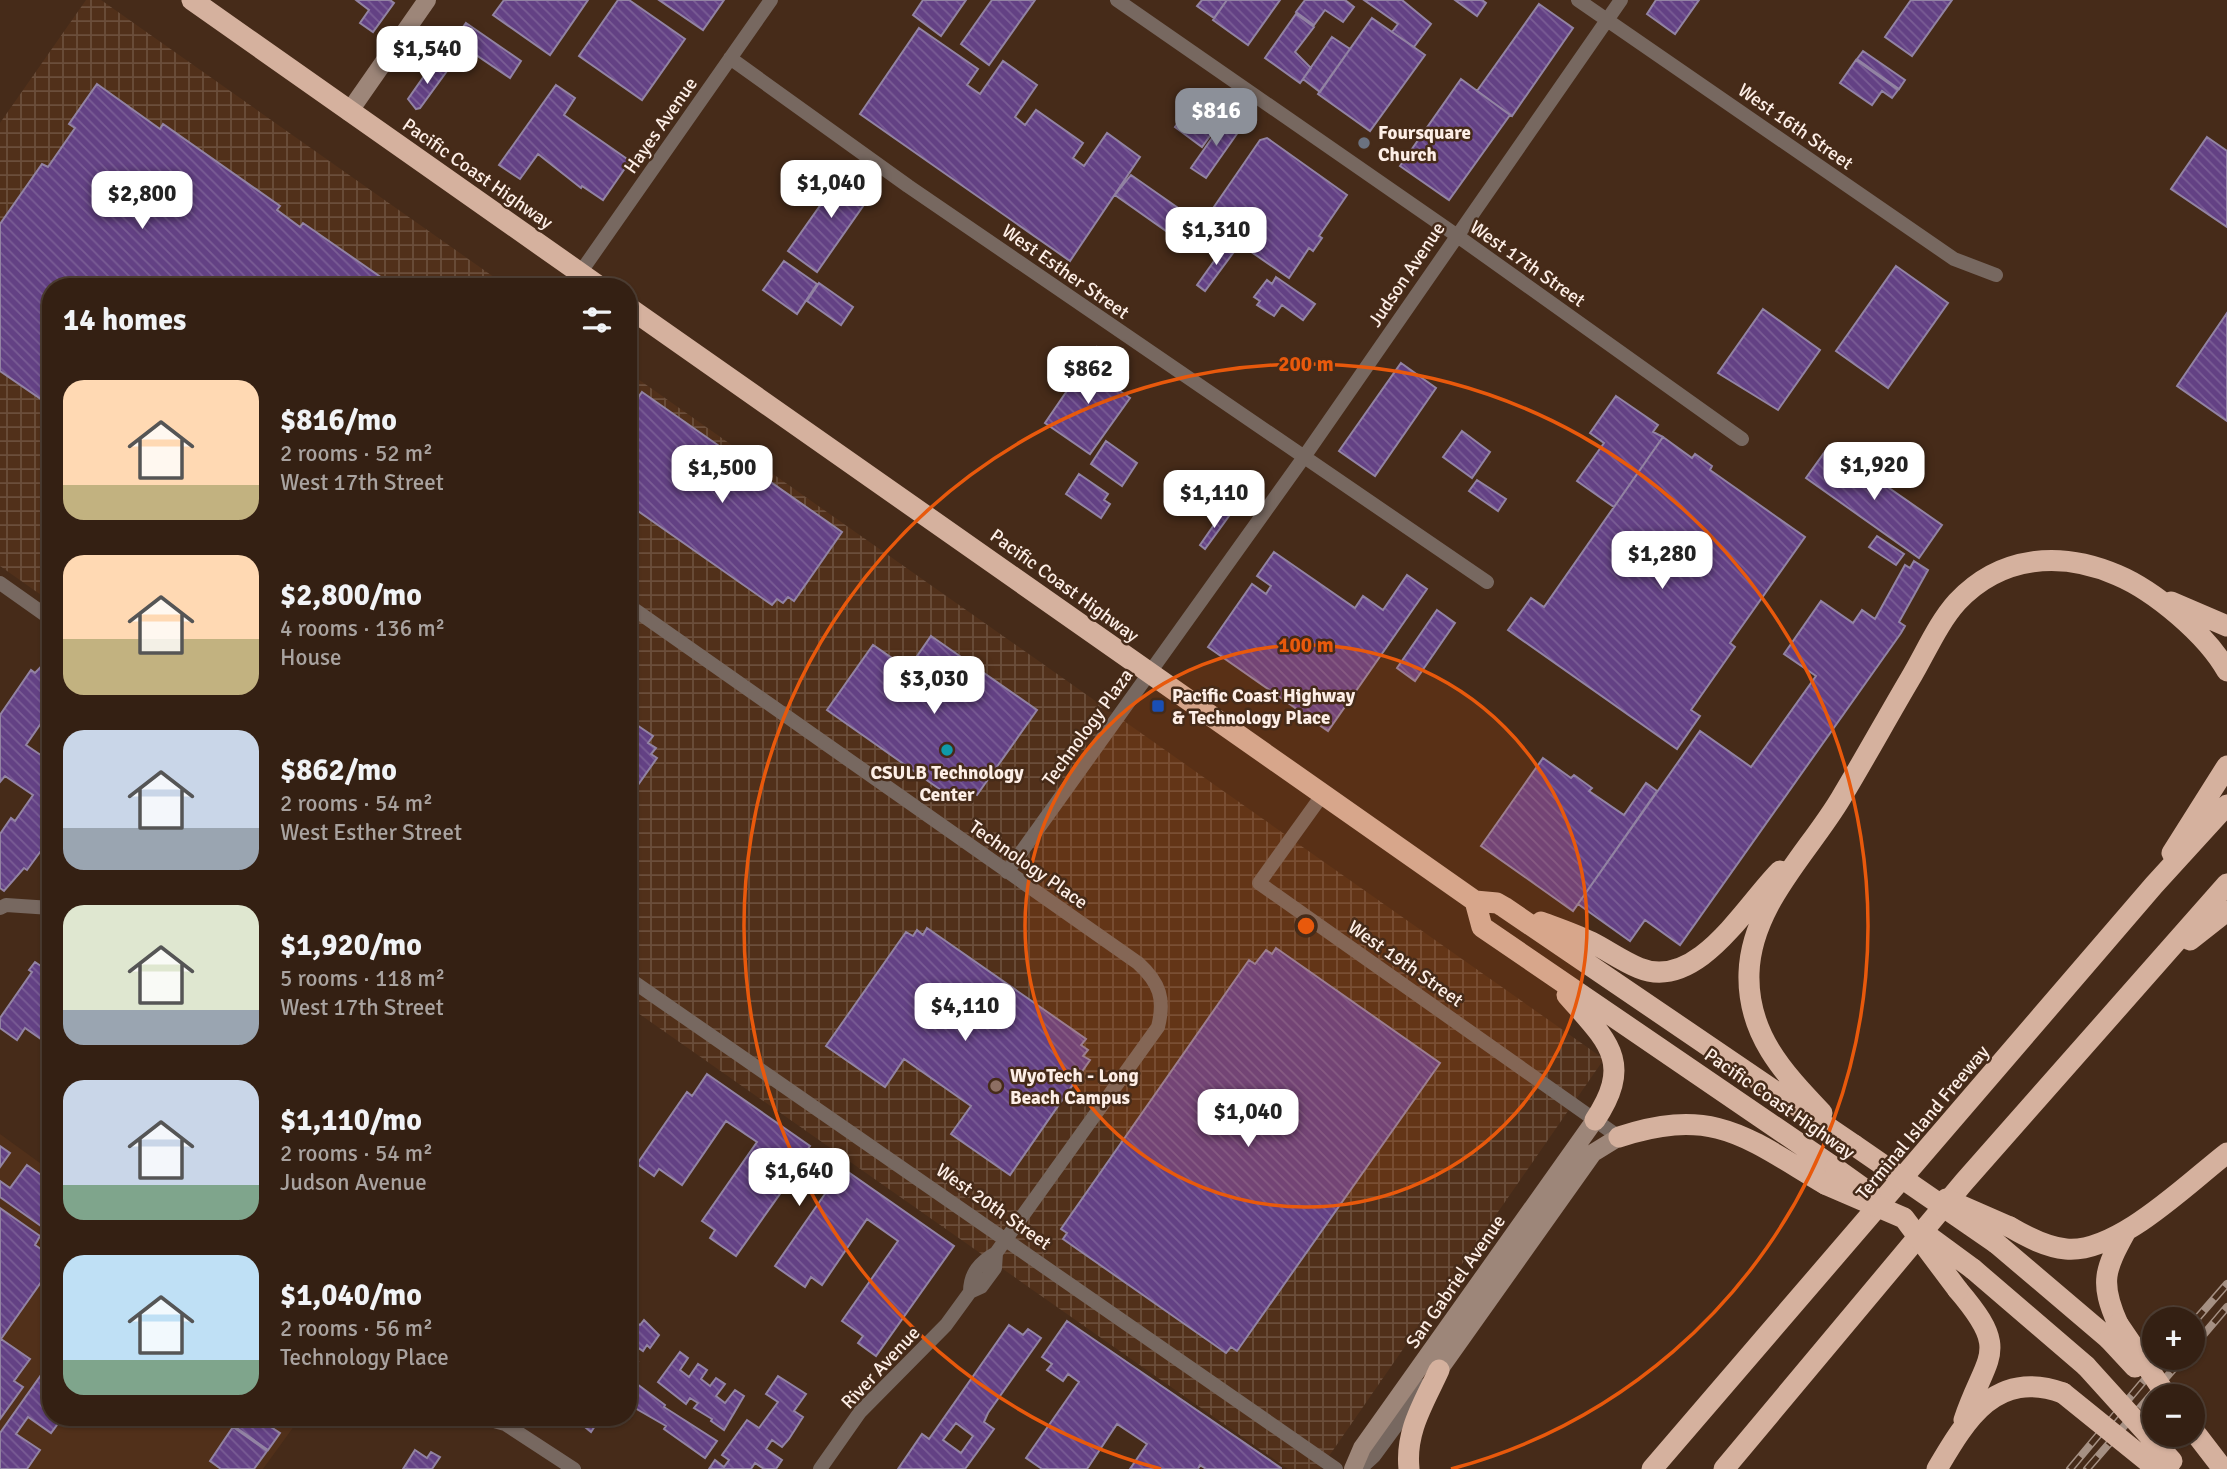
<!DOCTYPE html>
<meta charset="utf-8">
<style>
:root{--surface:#342013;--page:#3f2d21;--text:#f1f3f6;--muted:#a9a3a0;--line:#4e3e33;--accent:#8c9099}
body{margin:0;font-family:Signika,sans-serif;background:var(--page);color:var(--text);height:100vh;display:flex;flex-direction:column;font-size:26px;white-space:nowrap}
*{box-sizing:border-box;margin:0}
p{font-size:23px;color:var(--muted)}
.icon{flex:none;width:38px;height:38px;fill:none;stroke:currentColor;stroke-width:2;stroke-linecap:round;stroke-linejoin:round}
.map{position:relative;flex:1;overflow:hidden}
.panel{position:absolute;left:42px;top:278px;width:595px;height:1148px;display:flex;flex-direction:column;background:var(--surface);border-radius:28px;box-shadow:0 2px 5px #0004,0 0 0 2px var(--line)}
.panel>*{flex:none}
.fabs{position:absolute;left:2142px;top:1307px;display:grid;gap:14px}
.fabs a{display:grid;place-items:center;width:63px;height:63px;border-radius:50%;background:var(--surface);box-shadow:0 2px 5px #0004,0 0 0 2px var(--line);font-size:35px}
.price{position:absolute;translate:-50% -60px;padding:0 16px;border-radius:14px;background:#fff;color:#222;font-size:23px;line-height:46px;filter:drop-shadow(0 2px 4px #0008)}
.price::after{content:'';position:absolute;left:50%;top:42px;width:21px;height:16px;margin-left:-10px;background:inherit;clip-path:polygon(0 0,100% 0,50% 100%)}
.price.current{background:var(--accent);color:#fff}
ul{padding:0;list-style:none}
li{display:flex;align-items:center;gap:21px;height:175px;padding:0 21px}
li span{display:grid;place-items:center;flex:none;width:196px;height:140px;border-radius:21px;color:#555}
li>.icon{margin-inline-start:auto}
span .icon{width:84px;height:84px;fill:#fffc;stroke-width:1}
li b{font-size:30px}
h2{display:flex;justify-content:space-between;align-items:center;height:84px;padding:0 21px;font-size:30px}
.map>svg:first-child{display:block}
</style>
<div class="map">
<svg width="2227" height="1469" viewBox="0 0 2227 1469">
<defs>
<pattern id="industrial-grid" width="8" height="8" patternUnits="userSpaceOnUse" patternTransform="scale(1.75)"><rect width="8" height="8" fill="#51301a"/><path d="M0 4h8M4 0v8" fill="none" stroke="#6b4e3b"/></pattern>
<pattern id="building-back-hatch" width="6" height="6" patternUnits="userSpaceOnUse" patternTransform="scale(1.75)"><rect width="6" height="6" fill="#634184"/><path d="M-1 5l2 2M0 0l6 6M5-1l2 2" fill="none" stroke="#7a5d95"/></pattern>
</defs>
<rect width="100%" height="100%" fill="#462b19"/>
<path fill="#51301a" d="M0,1134L51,1171V1418H300L263,1469H0Z"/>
<path fill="url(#industrial-grid)" d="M86,0H101L508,287H51V602L0,566V123Z
M628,372L1604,1059L1320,1469H1288L628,1006Z"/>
<path fill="url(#building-back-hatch)" stroke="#9283a3" stroke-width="2" fill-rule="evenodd" d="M356,0H390L394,3L373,32L360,23L369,10Z
M504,0H588L550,55L493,15Z
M618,0H629L685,39L642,100L579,56Z
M659,0H724L703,30Z
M923,0H966L941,36L913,15Z
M992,0H1035L989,65L961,44Z
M1202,0H1227L1214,18L1197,6Z
M1227,0H1280L1248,45L1213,20Z
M1305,0H1345L1354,7L1343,22L1325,10L1314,25L1296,12Z
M1364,0H1402L1431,24L1414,47L1392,32L1398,24Z
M1455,0H1482L1486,3L1477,16Z
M1656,0H1699L1675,34L1647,14Z
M1911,0H1952L1912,56L1885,37Z
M1539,4L1573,28L1512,116L1477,91Z
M1296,14L1314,27L1295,52L1311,68L1300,83L1265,58Z
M1372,18L1425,55L1370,131L1318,94Z
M466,23L521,61L510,78L454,40Z
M919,28L978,69L967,85L980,94L1003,61L1037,85L1015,117L1025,125L1036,110L1083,143L1073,158L1084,166L1107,133L1140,157L1070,261L860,114Z
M1332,37L1350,49L1320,92L1303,79Z
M1863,51L1905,80L1899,89L1857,59Z
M1856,60L1898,90L1892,98L1882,91L1872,105L1840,83Z
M434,62L447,71L420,108L416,109L408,99Z
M1461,79L1510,115L1449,200L1400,166Z
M97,84L160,129L163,124L280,206L277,210L300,227L303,223L395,287H51V406L0,371V224L42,164L48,167L75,128L69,124Z
M556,85L575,98L564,115L630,161L603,200L582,186L581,188L538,154L520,179L499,165Z
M1199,92L1227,112L1202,147L1175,127Z
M1226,118L1241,128L1206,178L1191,168Z
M2207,137L2227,151V227L2171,189Z
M1267,138L1347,195L1319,236L1322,238L1313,251L1309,248L1289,278L1205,220L1260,140Z
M846,169L875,189L817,272L788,251Z
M1131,175L1201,224L1186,245L1115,195Z
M1227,243L1236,249L1205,291L1197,285Z
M784,261L817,284L797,314L763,290Z
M1896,266L1948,303L1888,388L1836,351Z
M1276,277L1315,304L1303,320L1282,305L1274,316L1257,305L1260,301L1254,297L1267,280L1272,284Z
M819,283L853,307L841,325L807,301Z
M1763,309L1820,350L1778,410L1718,373Z
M2227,313V421L2177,386Z
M1097,347L1108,355L1095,374L1130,398L1090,454L1045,423Z
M1401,363L1436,388L1375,476L1339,451Z
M642,392L842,532L794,601L788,597L783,603L777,599L772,605L628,504V400L632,395L637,399Z
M1616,396L1658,425L1653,432L1663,437L1614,507L1577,481L1604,443L1590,433Z
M1462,431L1490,452L1472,478L1443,457Z
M1663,437L1692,458L1695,454L1712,466L1710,470L1805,537L1730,643L1735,647L1691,710L1700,716L1677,749L1508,630L1531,598L1544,607Z
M1106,441L1137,463L1122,486L1091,464Z
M1829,446L1942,525L1919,558L1806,478Z
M1079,474L1108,494L1104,500L1110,504L1101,518L1066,494Z
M1477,480L1506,499L1498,511L1469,491Z
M1223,512L1229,516L1205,549L1200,545Z
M1877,536L1904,554L1896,565L1869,547Z
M1274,552L1355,608L1363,596L1383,610L1407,575L1427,589L1328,731L1208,647L1252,584L1266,594L1271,586L1257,576Z
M1914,561L1928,570L1899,622L1905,626L1901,633L1680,945L1645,920L1630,941L1578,904L1700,731L1751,767L1816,676L1784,654L1821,601L1853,623L1862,610L1875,619L1905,565L1910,568Z
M1437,610L1455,623L1415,681L1397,668Z
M931,636L1037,710L977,795L971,791L966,798L960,794L955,800L827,710L873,645L908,669Z
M51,656V718L48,722L44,719L26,745L51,762V837L27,870L24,868L4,891L0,888V834L11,818L15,821L33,795L5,776L0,782V715L31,670L35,673Z
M628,719L653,736L648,743L656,748L651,754L657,758L628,799Z
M1543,758L1571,778L1574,775L1592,788L1589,791L1624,815L1646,783L1657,791L1573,911L1481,846Z
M927,928L1086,1039L1081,1045L1088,1050L1083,1056L1090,1060L1010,1175L951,1134L971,1106L904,1059L885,1087L826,1046L906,932L913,936L917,930L923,935Z
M1276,948L1440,1063L1237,1351L1231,1347L1226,1353L1063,1239L1067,1233L1061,1229L1249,960L1255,964L1266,950L1272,954Z
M35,962L48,971L43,978L51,983V1046L25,1028L17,1040L0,1028V1018L32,972L29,970Z
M707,1074L810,1146L798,1163L836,1189L848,1172L954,1246L876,1356L858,1343L863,1336L842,1321L898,1241L867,1219L822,1285L811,1277L805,1287L775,1266L827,1191L797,1170L736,1256L710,1238L715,1230L702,1221L757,1142L726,1121L682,1185L659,1169L654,1176L637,1164L687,1092L692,1096Z
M0,1146L10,1153L0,1167Z
M27,1165L51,1182V1233L0,1197V1181L10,1188Z
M0,1208L40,1236L35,1245L51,1256V1268L1,1339L30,1359L14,1381L23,1387L0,1419Z
M628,1317L640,1325L644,1320L659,1335L650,1348L647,1345L643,1351L628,1341Z
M1067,1321L1281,1468V1469H1206L1200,1465L1198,1469H1130L1147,1444L1117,1424L1087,1469H1042L1026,1458L1079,1382L1068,1374L1063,1381L1047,1370L1052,1364L1042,1357Z
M1009,1325L1023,1335L1028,1329L1041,1338L988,1413L984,1422L994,1429L965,1469H898L922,1434L929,1439ZM956,1423L973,1436L961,1453L943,1440Z
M628,1348L634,1352L631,1357L638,1362L628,1376Z
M680,1352L688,1358L680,1370L689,1377L698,1364L707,1370L701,1379L710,1386L716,1378L725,1384L716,1396L725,1403L735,1390L744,1396L724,1430L711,1421L712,1419L694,1408L698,1403L690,1398L686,1404L658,1382Z
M51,1361V1418H62L51,1433L28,1417L16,1434L40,1450L27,1469H0V1433Z
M778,1376L806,1394L794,1411L803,1417L789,1439L782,1447L772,1440L766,1449L782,1460L776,1469H764L755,1463L751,1469H709L715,1460L724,1467L729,1460L722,1455L747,1420L759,1428L778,1402L766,1394Z
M637,1384L665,1405L664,1407L717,1441L705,1458L664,1429L666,1426L628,1404V1397Z
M240,1418H257L280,1433L268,1450L234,1426Z
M574,1418H598L599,1420L591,1432Z
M233,1427L267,1451L254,1469H221L210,1461Z
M415,1450L427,1458L431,1452L440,1457L432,1469H403Z"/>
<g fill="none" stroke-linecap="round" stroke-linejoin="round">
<path stroke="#776860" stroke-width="14" d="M1117,0L1456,235L1742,439
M1578,0L1954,259L1996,275
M730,58L908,186L1487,582
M580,273L771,0
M0,583L51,619
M628,605L1138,963C1160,983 1165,999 1158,1027L996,1253C980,1262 970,1273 970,1292
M1323,794L1259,883L1619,1137
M1007,872L1304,457L1621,0
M0,908L6,905L51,908
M628,978L1336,1469
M483,1418L505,1424L574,1469
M820,1469L860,1412L946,1325L970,1292L981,1287L995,1268L996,1253
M1360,1469L1374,1456L1426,1385"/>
<path stroke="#9d8679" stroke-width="18" d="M349,112L427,0
M1439,1370L1593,1153L1619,1137
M1353,1469L1362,1448L1595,1120"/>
<path stroke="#d5b19e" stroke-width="21" d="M192,0L600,287
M628,307L1475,901L1497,903L1504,907L1854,1145
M2171,602L2227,626
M2172,853L2227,766
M1475,901L1482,927L1835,1168
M1541,922C1557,928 1575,934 1591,942C1607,950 1622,961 1639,968C1697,992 1745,906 1780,871
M2190,940L2227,911
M1567,995C1607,1041 1634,1061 1595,1120
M1822,1113C1783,1072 1747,1034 1749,973C1751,905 1809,852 1841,798C1865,758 1887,718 1910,679C1925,654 1938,623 1957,602C2001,555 2061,551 2117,575C2155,591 2207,635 2227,671
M1619,1137C1714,1106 1746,1137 1825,1184
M2010,1227C2027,1237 2046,1247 2066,1249C2117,1254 2188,1183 2227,1153
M1996,1243L2109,1339
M1973,1269L2086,1366
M1958,1290C2012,1353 1986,1354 1964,1420
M2118,1324C2099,1282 2105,1269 2126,1231
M2193,1430L2223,1469
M1409,1469C1405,1431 1424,1403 1439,1370
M1652,1469L2154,885L2227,805
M1724,1469L1964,1182L2227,884
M1937,1469C1967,1418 1996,1369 2063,1393"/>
<g stroke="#a59083" stroke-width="8">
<path id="rail" d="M2193,1323L2227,1284
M2193,1347L2227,1307
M2070,1469L2163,1358
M2087,1469L2183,1358"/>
</g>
<use href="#rail" stroke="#462b19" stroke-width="5" stroke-dasharray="16" stroke-linecap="butt"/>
<path stroke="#d5b19e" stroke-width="21" d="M1854,1145L1996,1243
M1835,1168L1870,1193
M1825,1184L1904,1218L1958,1290
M1946,1199L2010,1227
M1924,1233L1973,1269
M2118,1324L2167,1396
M2109,1339L2135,1367
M2086,1366L2172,1461
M2063,1393L2157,1469"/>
</g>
<circle cx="1306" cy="926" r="281" fill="#e8590c" fill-opacity=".12"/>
<g fill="none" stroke="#e8590c" stroke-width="3.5">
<circle cx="1306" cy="926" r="281"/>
<path d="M1161 1469A562 562 0 1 1 1451 1469"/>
</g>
<circle fill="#6b7280" stroke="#462b19" stroke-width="2.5" cx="1364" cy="143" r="7"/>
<rect fill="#1a4fb4" stroke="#462b19" stroke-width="2.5" x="1151" y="699" width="14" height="14" rx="3.5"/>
<circle fill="#0f9aa8" stroke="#462b19" stroke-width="2.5" cx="947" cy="750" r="7"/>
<circle fill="#8d6e63" stroke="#462b19" stroke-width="2.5" cx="996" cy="1086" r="7"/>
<g text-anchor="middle" stroke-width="5" stroke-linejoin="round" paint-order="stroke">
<g font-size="19" fill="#fdeee6" stroke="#462b19">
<text transform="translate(660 125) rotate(-55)" y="7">Hayes Avenue</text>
<text transform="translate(1796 126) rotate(35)" y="7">West 16th Street</text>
<text transform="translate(478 173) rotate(35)" y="7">Pacific Coast Highway</text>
<text transform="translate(1528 263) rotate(35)" y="7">West 17th Street</text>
<text transform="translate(1066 271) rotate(35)" y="7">West Esther Street</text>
<text transform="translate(1406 274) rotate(-56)" y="7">Judson Avenue</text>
<text transform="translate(1065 585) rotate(36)" y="7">Pacific Coast Highway</text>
<text transform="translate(1087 727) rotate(-54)" y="7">Technology Plaza</text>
<text transform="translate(1029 864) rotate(35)" y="7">Technology Place</text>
<text transform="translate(1406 963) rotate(35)" y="7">West 19th Street</text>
<text transform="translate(1780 1103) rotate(35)" y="7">Pacific Coast Highway</text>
<text transform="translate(1922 1122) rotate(-50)" y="7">Terminal Island Freeway</text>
<text transform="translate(994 1206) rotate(35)" y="7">West 20th Street</text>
<text transform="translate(1455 1281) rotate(-55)" y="7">San Gabriel Avenue</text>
<text transform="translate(880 1367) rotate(-47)" y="7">River Avenue</text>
</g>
<g font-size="19" font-weight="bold" fill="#fdeee6" stroke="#462b19" text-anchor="start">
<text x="1378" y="139">Foursquare<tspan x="1378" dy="22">Church</tspan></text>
<text x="1172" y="702">Pacific Coast Highway<tspan x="1172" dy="22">&amp; Technology Place</tspan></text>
<text x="947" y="779" text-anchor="middle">CSULB Technology<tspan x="947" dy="22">Center</tspan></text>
<text x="1010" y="1082">WyoTech - Long<tspan x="1010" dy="22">Beach Campus</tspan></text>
</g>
</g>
<circle cx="1306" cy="926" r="10" fill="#e8590c" stroke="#462b19" stroke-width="3.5"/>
<g font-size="21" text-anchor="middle" font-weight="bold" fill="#e8590c" stroke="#462b19" stroke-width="5" stroke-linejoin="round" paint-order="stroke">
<text x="1306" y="371">200 m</text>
<text x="1306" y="652">100 m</text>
</g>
</svg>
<div class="fabs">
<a>+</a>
<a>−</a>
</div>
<b class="price" style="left:427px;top:86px">$1,540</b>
<b class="price current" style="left:1216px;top:148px">$816</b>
<b class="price" style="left:831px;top:220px">$1,040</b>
<b class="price" style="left:142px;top:231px">$2,800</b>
<b class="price" style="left:1216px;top:267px">$1,310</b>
<b class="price" style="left:1088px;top:406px">$862</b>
<b class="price" style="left:1874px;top:502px">$1,920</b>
<b class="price" style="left:722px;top:505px">$1,500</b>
<b class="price" style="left:1214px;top:530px">$1,110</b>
<b class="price" style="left:1662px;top:591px">$1,280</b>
<b class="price" style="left:934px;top:716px">$3,030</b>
<b class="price" style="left:965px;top:1043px">$4,110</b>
<b class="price" style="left:1248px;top:1149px">$1,040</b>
<b class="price" style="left:799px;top:1208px">$1,640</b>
<section class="panel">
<h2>14 homes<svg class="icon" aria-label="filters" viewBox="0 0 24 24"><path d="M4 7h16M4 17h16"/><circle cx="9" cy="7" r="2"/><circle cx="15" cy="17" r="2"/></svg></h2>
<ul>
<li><span style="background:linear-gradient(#ffd9b3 75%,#c2b280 0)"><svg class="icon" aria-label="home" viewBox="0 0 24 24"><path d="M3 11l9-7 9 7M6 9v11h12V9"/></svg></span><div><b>$816/mo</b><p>2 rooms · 52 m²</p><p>West 17th Street</p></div></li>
<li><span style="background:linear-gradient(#ffd9b3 60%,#c2b280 0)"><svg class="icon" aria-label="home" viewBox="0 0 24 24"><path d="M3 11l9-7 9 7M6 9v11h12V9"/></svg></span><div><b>$2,800/mo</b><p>4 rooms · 136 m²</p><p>House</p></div></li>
<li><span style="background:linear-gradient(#c9d6e8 70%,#9aa5b1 0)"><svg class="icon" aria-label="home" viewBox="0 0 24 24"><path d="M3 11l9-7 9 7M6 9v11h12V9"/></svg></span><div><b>$862/mo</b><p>2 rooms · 54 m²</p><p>West Esther Street</p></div></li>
<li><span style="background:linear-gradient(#dfe7d0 75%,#9aa5b1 0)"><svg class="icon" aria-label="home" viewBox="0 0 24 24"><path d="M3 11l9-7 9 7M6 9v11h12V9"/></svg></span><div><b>$1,920/mo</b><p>5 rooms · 118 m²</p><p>West 17th Street</p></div></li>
<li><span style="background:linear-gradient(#c9d6e8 75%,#7fa58c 0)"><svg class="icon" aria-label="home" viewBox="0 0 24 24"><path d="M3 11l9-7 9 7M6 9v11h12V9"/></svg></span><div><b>$1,110/mo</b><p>2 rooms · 54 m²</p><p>Judson Avenue</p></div></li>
<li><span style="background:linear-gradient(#bfe0f5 75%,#7fa58c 0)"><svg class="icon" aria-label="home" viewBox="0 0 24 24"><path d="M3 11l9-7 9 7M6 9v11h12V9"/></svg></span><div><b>$1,040/mo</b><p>2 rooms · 56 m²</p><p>Technology Place</p></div></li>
</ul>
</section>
</div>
